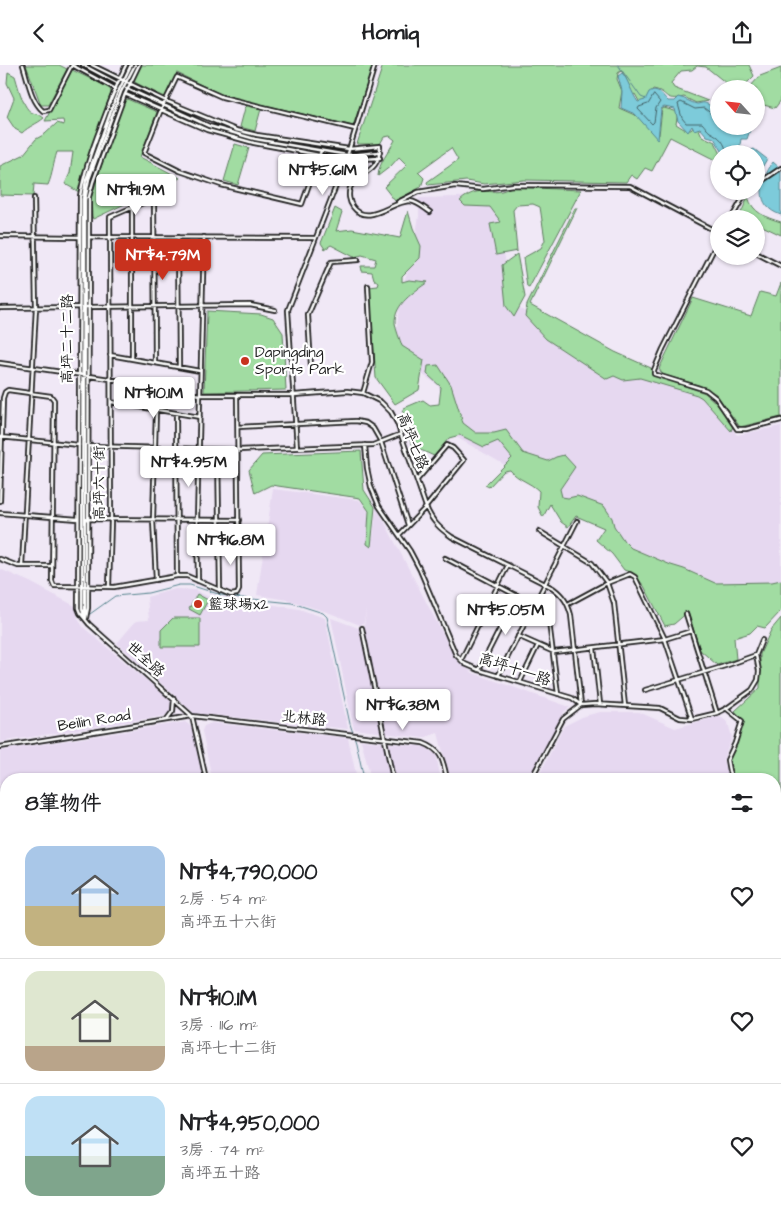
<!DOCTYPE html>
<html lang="zh-TW">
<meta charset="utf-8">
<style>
:root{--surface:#fff;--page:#f2f2f2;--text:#202124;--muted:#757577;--line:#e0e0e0;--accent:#c8321e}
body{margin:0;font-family:"Architects Daughter","LXGW WenKai TC",sans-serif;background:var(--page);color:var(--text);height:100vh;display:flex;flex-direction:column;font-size:19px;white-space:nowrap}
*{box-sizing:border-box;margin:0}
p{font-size:16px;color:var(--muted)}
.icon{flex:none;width:28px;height:28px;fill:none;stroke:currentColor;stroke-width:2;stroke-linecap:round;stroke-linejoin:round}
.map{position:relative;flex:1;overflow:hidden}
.sheet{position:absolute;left:0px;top:708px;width:781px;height:446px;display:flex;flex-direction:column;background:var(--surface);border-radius:20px 20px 0 0;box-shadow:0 1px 4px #0004}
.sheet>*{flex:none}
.needle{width:32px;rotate:297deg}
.buttons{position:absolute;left:710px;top:15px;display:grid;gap:10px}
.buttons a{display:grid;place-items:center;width:55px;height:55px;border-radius:50%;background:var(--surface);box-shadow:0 1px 4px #0004;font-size:25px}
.price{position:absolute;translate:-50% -42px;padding:0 11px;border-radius:5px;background:#fff;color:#222;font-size:16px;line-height:32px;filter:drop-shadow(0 1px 2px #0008)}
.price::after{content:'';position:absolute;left:50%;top:30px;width:15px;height:11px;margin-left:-8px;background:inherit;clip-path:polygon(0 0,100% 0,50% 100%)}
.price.active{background:var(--accent);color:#fff}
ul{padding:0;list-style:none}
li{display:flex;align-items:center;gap:15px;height:125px;padding:0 25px}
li+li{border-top:1px solid var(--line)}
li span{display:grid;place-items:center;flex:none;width:140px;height:100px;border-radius:15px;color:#555}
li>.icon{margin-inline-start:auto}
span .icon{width:60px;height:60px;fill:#fffc;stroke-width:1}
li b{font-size:21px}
h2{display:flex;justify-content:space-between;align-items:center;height:60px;padding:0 25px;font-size:21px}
header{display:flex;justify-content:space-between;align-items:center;height:65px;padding:0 25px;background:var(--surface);font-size:22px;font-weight:700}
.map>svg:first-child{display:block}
</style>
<header><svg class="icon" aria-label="back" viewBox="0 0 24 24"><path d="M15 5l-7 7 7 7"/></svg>Homiq<svg class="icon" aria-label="share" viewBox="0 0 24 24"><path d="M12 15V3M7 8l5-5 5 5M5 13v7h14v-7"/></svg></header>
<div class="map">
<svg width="781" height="1153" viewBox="0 0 781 1153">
<rect width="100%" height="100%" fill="#f0e8f6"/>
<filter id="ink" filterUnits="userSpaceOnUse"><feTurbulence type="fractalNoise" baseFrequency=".02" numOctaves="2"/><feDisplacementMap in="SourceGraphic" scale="10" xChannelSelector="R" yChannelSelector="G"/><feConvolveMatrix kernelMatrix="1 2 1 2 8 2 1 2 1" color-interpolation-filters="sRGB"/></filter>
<g filter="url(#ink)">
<path fill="#e6d8f0" d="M494,131L513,239L613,304L705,330L737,370L781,361V519L716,530L624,484L608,463L510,403L456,372L438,320L394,290L401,224L411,197L419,151V133Z
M273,424L359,435L367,443L373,473L376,441L457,596L473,608L570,642L564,647L528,714H450L438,668L423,673L354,664L331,553L364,565L366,544L364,558L360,560L330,548L288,535L257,530Z
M0,504L30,517L75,541L78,554L84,563L171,636V646L164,651L0,677Z
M175,524L195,525L225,540L268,539L299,544L325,553L348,664L194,648L117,578L136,556L149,555L147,532Z
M600,647H639L675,663L720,651L728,658L732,672L723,695L729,714H537L564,661L584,651Z
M185,657L192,662L203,714H6V790L0,788V686Z
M212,658L348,673L357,714H212L202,666L204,661Z
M361,675L425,682L436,690L441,714H371Z
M775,753L781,757V1070L775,1062Z
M0,794L6,796V1012L0,1013Z
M0,1059H6V1148H479L480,1153H0Z
M775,1110L781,1118V1153H498L497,1148H775Z"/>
<path fill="#a1dca2" stroke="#5e7c5f" d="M26,0H59L67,4L48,40H41Z
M141,0H372L370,10L353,61L222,30L177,8L165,32L136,18L134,14Z
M383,0H749L754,11L744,21L735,22L726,18L706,2L697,1L692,5L681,6L671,18L674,23L708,36L696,38L684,32C662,37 670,27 653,24L645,37L640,38L635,29L630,32C628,23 628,12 621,6L618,8L617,14L622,26L619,43L639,52L654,68L659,70L662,44L664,43L678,47L676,59L684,64L691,65L695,60L698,62L702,71L715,77L721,89H719V97L670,72L652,106L645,103L637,114L631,110L626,117L524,115L484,119L466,116L428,120L427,117L458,95L451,83L418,107L424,113L421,122L395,136L384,122L407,100L399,92L391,101L378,111C379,97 389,87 395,75L390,71L384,72L380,79H357Z
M781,3V35L775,43L756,38V24H748L760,11Z
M72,5L110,23L111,28L83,107L79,127L65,119L70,108L73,87H57C53,99 53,108 48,120L34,119L33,131L0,130V101L23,90L36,74L45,69L57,58L64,60L63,55L45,56Z
M8,7L15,11C18,20 23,45 33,48C38,50 39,49 44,53C37,59 29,61 22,68L15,64L7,52L14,33L7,18Z
M127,34L157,47L140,92L180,113L93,154L92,151L91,133L117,52L123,39Z
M248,40L261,44L255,66L240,62L245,43Z
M235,79L249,83L238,120L224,116Z
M511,122L581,125L529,223L527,222L523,193L541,183L545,175L540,142L533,139L517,140L513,145L517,186L496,190L490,159L501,157L490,142L465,141L460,136C481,117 492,134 511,122Z
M748,132C753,148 765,152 781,157V170L756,158V154H748L741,148Z
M335,143L342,147L336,166L352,164L400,173L408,146L413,163L421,181L420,193L402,211V217L409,215L428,217C414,227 394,239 395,258C396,266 400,274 402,281L424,295L419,325L395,339L376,313L369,222L378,221L379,218L374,214L372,207L362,206L361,201H374L376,194L362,190L354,192L331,180L325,184L321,178Z
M575,143H577L530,240L615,287L651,303L652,309L705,328L716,338L733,361L731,366L702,333L697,330L640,313L623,315L614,311L607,314L546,274L525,251L527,240Z
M517,189L525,232L514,252L506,241L502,200Z
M781,218V352L740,362L716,329L699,320L663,310L659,304L693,233L751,251L760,227L776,231Z
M207,246L261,249L273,253L283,268L286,325L204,327Z
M438,300L451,320L463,358L476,368H494L506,365L523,388L548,396L556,392L564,390L575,402L560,424L562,432L568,433L577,431L604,441L612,453L614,461L624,476L631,483L671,500L684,504L715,518L772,517L781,515V546L765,563L757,561L750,568L734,573L736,594L717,600L700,585L688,547L674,559L665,561L644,521L633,508L624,505L612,489L596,475L604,463L576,451L568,462L561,457L550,439L543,452L538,442L539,426C530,417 518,415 510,405L504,406L489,422L485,420L512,393L498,376L484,382L460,370L449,373L434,391L414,382L399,356L401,355L410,363L416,364L402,346L404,343L423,335L430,340L439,339L441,322L427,309L428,301Z
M361,386L364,425L375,442L371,482L367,479L369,446L360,433L271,420L255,428L249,405L262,390Z
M178,387L197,388L196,405H178Z
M197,529L208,535L200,550L189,544Z
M173,553H200V582H161V565Z
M781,553V753L775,749V714H732C725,696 733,670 744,656L735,646L760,623V589L771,565Z"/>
<path fill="#7dcbda" stroke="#56858e" d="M622,8C627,12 632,29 638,37L645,35L649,27C658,22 661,29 668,36H674L678,32C685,33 691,38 697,39C700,39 702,37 705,38C710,39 714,45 719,46V61H743V63L750,65L747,74H741L740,80L749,86L754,84L767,94L758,109L756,108V89H724L714,73L707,71L700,63L694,65L692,61L688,67L678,56L675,44L664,42L661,44L658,75L635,49L621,43L622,26L618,11Z
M773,97L781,104V150C754,141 760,116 773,97Z"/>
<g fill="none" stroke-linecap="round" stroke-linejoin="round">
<path stroke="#436268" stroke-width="1" d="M654,30L660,37L656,43L654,57L652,59L638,44L639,42L648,39Z
M719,51L713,50L704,43L695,44L681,37L678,39L682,53L686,58H702C705,61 707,65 710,67C720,72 725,77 727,89"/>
<path stroke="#56858e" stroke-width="1" d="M618,0L641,32L646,34
M90,549L115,531L148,528L179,520H190L221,530L242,533L292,538L323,548L327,552L350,659L356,677L364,714"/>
<g stroke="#1c1c1c" stroke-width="6">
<path id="minor" d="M23,0C28,15 31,36 43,46L49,45L72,0
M72,0L116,24
M83,0L117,18
M92,0L166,36L236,65L257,70L349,84L380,81C380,111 357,105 350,123C348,129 349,137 353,142C368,162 392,136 410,136C418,137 424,143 430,147
M126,0C116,20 109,40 101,61C92,84 84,107 80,131L78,543L80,548L89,559L192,651L206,714
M126,23L209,61L255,74L347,90L380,87
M125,29L207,65L254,78L346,95L380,93
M321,86L302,139L221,120L180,106L144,88L161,45L177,12L222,32L355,64
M756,120L781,103
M398,137L418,127L455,121L483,124L513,120L630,121L719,168
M132,143V294
M731,154L747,126
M0,171L78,172
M89,172L315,173
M178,172L179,302
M719,174L663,284L654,305V309L706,325L716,333L737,364H746L781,355
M756,188L781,201
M87,242L250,240L275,245
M0,243L79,242
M110,290L200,306
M0,298L110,314L200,330H294L347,326L363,328L381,337L391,347L397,358L426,442C432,456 439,463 452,472L553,523C564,531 568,539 571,550L581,640
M311,301L308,250L331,197L358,195
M363,328L372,297L368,221
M111,337L200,352
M176,348L177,511
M238,362L356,356L366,358L373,363L381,377L408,460
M0,372L79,380
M365,380L367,403L371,422L379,441L410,486L420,505L456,590L465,599L479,605L572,633L581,640L595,639L660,643L680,653L692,654L717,648L727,643L752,625L758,615L759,606L756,590
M89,381L238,385L373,380L401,369
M297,383L288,245L346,95L375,0
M218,385L220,526
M0,436L3,333L5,327L8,325L51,331L54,335L52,516L54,521L114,522L177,511H187L231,530L237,529L239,525L237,331
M0,448L78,454
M86,454L239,455
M539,466L592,498L607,518L614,538L625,641
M399,470L426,442L464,395L453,383L447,380L417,415
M445,493L546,546L548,549L558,629
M0,494L18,501H52
M22,501L36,243L34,133
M156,515L153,455L156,345
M198,516L197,455L204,172
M109,522L111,455L110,152L154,133L155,298
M568,539L607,518L630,509L635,512L665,574L692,654
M686,549L717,648
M85,551V135L89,114L121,27L135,0
M85,553L82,544L83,134L86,115L117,29L131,0
M86,553L88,543L89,132L93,117L125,29L139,0
M362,563L393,714
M518,571L554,587L665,574L691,566
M594,583L600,639
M756,590L762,575
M461,595L508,500
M479,605L517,530
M498,611L577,456
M520,617L538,580
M645,625L725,601L756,590
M727,644L742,656L735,678L727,695L729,706L732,714
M167,654L173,646L174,634
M0,682L192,651L423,678C442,685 443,695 447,714
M531,714L563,654L581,640
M775,741L781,743
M0,790L6,792
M775,1000L781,999
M0,1033L6,1032
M775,1074L781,1082
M775,1101L781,1109
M542,1148L543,1153
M544,1148L545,1153
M679,1148L683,1153"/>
</g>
<g stroke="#1c1c1c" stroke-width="8">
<path id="major" d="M0,1017H6
M0,1022H6
M775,1080L781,1088
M775,1088L781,1096"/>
</g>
<use href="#minor" stroke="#fff" stroke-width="2.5"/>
<use href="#major" stroke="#fff" stroke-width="4"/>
</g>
</g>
<g fill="#c8321e" stroke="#fff" stroke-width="2">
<circle cx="245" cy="296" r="5"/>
<circle cx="198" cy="539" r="5"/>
</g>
<g text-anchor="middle" stroke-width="4.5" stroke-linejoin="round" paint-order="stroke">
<g font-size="15" fill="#1c1c1c" stroke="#fff">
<text transform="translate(67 274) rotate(-90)" y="5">高坪二十二路</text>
<text transform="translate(413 376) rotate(68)" y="5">高坪七路</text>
<text transform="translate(99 418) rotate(-90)" y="5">高坪六十街</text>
<text transform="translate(146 594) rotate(42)" y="5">世全路</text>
<text transform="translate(515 604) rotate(18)" y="5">高坪十一路</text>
<text transform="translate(304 653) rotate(6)" y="5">北林路</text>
<text transform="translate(94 655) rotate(-9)" y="5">Beilin Road</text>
</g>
<g font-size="15" fill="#1c1c1c" stroke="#fff" text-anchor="start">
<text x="255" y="292">Dapingding<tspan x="255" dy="17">Sports Park</tspan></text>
<text x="208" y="544">籃球場x2</text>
</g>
</g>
</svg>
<div class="buttons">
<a><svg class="needle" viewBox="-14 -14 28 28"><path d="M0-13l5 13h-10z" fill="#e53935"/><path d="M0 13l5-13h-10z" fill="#757577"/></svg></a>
<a><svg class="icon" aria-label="locate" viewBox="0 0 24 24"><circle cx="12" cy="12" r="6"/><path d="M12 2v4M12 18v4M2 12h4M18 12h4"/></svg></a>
<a><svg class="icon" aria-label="layers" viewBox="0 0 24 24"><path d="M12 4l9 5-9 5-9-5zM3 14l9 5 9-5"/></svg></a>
</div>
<b class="price" style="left:323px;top:131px">NT$5.61M</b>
<b class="price" style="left:136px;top:151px">NT$11.9M</b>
<b class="price active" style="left:163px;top:216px">NT$4.79M</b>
<b class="price" style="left:154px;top:354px">NT$10.1M</b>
<b class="price" style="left:189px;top:423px">NT$4.95M</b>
<b class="price" style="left:231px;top:501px">NT$16.8M</b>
<b class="price" style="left:506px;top:571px">NT$5.05M</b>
<b class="price" style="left:403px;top:666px">NT$6.38M</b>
<section class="sheet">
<h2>8筆物件<svg class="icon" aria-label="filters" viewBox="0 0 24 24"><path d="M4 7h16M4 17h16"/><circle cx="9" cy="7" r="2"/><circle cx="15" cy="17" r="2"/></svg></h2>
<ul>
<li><span style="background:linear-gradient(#a9c7e8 60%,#c2b280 0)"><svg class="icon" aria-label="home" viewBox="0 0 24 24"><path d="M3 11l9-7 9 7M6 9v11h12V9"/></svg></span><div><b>NT$4,790,000</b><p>2房 · 54 m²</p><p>高坪五十六街</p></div><svg class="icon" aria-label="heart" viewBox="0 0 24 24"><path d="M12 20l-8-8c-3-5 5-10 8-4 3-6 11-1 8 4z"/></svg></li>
<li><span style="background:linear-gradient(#dfe7d0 75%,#b9a48a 0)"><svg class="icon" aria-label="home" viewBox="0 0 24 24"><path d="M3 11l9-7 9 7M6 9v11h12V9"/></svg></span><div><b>NT$10.1M</b><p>3房 · 116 m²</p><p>高坪七十二街</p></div><svg class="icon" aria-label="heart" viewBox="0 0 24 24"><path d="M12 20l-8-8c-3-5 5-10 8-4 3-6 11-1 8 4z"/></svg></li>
<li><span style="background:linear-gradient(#bfe0f5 60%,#7fa58c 0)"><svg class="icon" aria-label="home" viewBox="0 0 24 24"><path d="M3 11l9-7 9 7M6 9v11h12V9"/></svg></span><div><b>NT$4,950,000</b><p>3房 · 74 m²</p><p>高坪五十路</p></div><svg class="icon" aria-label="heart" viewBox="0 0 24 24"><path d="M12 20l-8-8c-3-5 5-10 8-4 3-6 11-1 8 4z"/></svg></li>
</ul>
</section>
</div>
